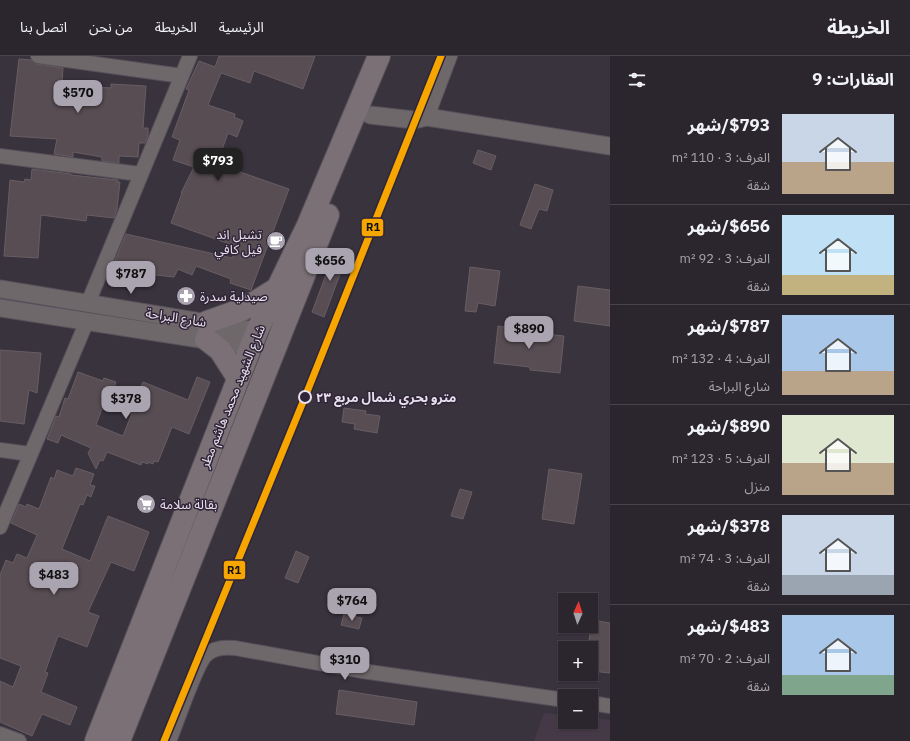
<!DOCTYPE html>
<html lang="ar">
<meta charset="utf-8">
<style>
:root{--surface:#2b262e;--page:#332e36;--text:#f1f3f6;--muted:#a6a5aa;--line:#47434a;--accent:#aaa3b0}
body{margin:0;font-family:"IBM Plex Sans","Noto Sans Arabic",sans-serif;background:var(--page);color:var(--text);direction:rtl;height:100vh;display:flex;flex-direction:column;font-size:15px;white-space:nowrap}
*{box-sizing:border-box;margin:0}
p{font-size:13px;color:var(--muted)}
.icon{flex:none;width:22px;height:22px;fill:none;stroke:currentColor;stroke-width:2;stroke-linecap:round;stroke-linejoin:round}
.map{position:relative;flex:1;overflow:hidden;direction:ltr}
.side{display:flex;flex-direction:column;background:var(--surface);width:300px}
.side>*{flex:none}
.needle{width:26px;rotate:3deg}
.fabs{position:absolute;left:558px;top:537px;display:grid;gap:8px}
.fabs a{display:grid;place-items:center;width:40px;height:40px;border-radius:0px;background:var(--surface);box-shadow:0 1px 3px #0004,0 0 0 1px var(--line);font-size:20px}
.price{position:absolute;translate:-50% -34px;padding:0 9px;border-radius:8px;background:var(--accent);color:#111;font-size:13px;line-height:26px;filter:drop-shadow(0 1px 2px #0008)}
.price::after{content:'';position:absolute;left:50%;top:24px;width:12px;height:9px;margin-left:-6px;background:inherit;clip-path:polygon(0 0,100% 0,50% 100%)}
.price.current{background:#222;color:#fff}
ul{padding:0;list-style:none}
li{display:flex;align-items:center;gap:12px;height:100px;padding:0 16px}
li+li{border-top:1px solid var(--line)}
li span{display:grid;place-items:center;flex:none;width:112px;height:80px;border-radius:0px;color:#555}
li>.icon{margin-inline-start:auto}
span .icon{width:48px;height:48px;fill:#fffc;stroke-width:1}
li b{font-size:17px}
h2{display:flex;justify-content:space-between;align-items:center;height:48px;padding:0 16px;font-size:17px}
header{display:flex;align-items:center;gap:24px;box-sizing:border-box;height:56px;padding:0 20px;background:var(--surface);border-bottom:1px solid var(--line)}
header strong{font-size:19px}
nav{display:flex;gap:22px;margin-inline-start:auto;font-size:14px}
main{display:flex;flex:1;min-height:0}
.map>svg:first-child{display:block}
</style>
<header>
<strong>الخريطة</strong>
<nav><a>الرئيسية</a><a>الخريطة</a><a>من نحن</a><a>اتصل بنا</a></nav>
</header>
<main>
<section class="side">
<h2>العقارات: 9<svg class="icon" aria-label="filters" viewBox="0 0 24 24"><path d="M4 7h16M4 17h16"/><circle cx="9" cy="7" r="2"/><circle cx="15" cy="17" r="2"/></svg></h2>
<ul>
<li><span style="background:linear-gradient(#c9d6e8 60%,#b9a48a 0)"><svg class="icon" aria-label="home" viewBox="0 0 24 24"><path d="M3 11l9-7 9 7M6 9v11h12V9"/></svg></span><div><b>$793/شهر</b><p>الغرف: 3 · 110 m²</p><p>شقة</p></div></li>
<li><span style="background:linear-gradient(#bfe0f5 75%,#c2b280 0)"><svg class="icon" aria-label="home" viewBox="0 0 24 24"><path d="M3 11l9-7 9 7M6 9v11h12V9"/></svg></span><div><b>$656/شهر</b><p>الغرف: 3 · 92 m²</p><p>شقة</p></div></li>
<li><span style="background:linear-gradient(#a9c7e8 70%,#b9a48a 0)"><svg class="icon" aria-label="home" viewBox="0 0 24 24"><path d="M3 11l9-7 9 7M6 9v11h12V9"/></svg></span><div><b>$787/شهر</b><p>الغرف: 4 · 132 m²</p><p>شارع البراحة</p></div></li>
<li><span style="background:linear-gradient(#dfe7d0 60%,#b9a48a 0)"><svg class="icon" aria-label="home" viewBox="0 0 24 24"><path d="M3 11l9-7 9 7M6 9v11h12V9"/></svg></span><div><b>$890/شهر</b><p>الغرف: 5 · 123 m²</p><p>منزل</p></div></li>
<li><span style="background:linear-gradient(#c9d6e8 75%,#9aa5b1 0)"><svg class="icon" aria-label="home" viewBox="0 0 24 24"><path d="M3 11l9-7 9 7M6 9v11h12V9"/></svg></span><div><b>$378/شهر</b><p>الغرف: 3 · 74 m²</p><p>شقة</p></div></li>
<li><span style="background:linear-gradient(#a9c7e8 75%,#7fa58c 0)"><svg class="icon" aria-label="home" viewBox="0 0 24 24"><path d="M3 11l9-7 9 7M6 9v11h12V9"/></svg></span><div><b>$483/شهر</b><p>الغرف: 2 · 70 m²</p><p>شقة</p></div></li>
</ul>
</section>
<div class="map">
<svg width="610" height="685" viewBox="0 0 610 685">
<rect width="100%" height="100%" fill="#39333e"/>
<path fill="#463947" d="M544,657L565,659V666H591V662L610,664V685H534Z"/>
<path fill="#584d53" stroke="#675e63" d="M219,0H315L303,33L254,15L250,27L221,17L208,49L235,58L234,61L243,65L237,81L228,77L217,108L289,133L251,234L230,227L231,223L196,210L192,219L178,213L174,221L111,214L126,178L232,202L235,190L171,167L182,137H181L194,111L173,104L180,84L172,81L189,34L186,33L199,5L215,11Z
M19,3L31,4L37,8L63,12L62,28L111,32V28L146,30L143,72H148V80L145,87H139L138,101L119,100V107L102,105V101L73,96V101L54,98L57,83L10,80Z
M478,94L496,100L491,114L473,107Z
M32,113L71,118V119L118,124L117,126H120L117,153L114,162L87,159L86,165L41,159L38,202L4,200L10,124L24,126L25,123L31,124Z
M535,128L553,134L547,155L539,153L531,173L520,169Z
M336,192L348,197L324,261L312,256Z
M470,211L500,215L495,250L478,247L476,256L465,255Z
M578,230L610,234V270L574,265Z
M498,270L528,274L527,276L564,280L560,317L530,314V311L494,307Z
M0,294L41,297L37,337L29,334L24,368L0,365Z
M78,316L103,325L104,322L116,326L108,348L104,347L96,369L123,380L132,357H130L143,326L188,344L197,321L210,326L189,378L172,371L158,406L154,405L153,408L148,406V408L142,406L141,409L107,396L103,405L100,404L96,413L88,397L91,392L61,379L58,387L47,383L56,360L59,361L65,342L68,343Z
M344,352L366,355L365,358L380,360L377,377L354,373L355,368L342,366Z
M76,412L94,418L90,429L95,430L91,441L87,439L83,449L80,448L62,493L90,505L108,460L149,476L134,515L111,506L88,556L99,560L87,591L58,580L45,616L48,617L41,636L77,651L70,669L42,658L32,680L0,666V625L13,631L21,610L0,602V519L6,504L13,507L17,498L27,502L37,479L11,467L19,448L26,451L27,448L39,453L51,421L54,423L57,414L73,420Z
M549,413L582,418L574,468L542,463Z
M460,433L472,436L463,463L451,460Z
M296,495L309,501L298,527L285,522Z
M344,558L362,562L359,573L341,569Z
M592,564L610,567V617L591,615V592H588Z
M339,634L417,646L414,669L336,658Z"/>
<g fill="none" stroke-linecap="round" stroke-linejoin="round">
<g stroke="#555059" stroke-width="16">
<path id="minor" d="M38,0L182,20
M427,61L450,0
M0,100L140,118
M88,247L190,0
M0,394L30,398
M0,471L87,265
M591,647L610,650
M0,678L19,685
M169,685C176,669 196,608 206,599C214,591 225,591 235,592L362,615L565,644"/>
</g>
<g stroke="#555059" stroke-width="19">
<path id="tertiary" d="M370,59L414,64L427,61L610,90
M0,233L257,275
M0,252L251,291"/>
</g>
<g stroke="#555059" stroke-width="24">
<path id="primary" d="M207,266L244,253L278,232
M206,283L220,294L238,322
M96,685L257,275L308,169L379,0
M119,685L328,159"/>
</g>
<use href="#minor" stroke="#6f686b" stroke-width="14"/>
<use href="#tertiary" stroke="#6f686b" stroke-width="17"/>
<use href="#primary" stroke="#7a7075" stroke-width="22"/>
<g stroke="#302538" stroke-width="10">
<path id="rail-1" d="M164,685L305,341L441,0"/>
</g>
<use href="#rail-1" stroke="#f7a600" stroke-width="7"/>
</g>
<defs>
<g id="cafe-disc" transform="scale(1)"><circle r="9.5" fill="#aaa3b0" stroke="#302538"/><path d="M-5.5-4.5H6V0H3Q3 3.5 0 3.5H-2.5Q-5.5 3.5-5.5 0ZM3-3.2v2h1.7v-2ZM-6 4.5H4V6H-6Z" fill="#fff"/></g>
<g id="pharmacy-disc" transform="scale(1)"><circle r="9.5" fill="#aaa3b0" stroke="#302538"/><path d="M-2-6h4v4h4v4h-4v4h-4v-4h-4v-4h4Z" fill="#fff"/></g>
<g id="supermarket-disc" transform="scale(1)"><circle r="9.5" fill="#aaa3b0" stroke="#302538"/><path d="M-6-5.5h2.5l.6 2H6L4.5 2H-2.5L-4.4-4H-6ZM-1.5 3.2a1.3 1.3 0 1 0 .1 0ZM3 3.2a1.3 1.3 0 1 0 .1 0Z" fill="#fff"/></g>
</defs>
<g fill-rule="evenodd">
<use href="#cafe-disc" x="276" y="185"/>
<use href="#pharmacy-disc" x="186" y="240"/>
<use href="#supermarket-disc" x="146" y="448"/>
</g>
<circle fill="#302538" stroke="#e7e0ed" stroke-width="2" cx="305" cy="341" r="6"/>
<g text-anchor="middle" stroke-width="3" stroke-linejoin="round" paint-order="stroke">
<g font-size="13" fill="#e7e0ed" stroke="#302538" text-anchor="start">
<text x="262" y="183" text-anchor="end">تشيل اند<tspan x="262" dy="15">فيل كافي</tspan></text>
<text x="200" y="245">صيدلية سدرة</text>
<text x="160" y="453">بقالة سلامة</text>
</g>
<g font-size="13" fill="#e7e0ed" stroke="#302538">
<text transform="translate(176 261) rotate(9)" y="5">شارع البراحة</text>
<text transform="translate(232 340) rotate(-68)" y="5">شارع الشهيد محمد هاشم مطر</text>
</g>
<g font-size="13" font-weight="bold" fill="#e7e0ed" stroke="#302538" text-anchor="start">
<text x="316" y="346">مترو بحري شمال مربع ٢٣</text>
</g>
</g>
<g stroke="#302538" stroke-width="1.5">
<rect x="361" y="162" width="23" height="19" rx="4" fill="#f7a600"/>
<rect x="223" y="504" width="23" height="20" rx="4" fill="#f7a600"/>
</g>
<g font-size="11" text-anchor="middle" font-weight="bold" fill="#111">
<text x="373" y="175">R1</text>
<text x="234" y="518">R1</text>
</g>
</svg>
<div class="fabs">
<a><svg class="needle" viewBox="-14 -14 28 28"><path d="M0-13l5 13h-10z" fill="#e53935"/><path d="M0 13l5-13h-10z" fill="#a6a5aa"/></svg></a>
<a>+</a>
<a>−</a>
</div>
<b class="price" style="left:78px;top:58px">$570</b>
<b class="price current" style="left:218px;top:126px">$793</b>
<b class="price" style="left:330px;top:226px">$656</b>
<b class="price" style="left:131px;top:239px">$787</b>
<b class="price" style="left:529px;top:294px">$890</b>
<b class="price" style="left:126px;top:364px">$378</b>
<b class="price" style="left:54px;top:540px">$483</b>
<b class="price" style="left:352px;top:566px">$764</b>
<b class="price" style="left:345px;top:625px">$310</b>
</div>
</main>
